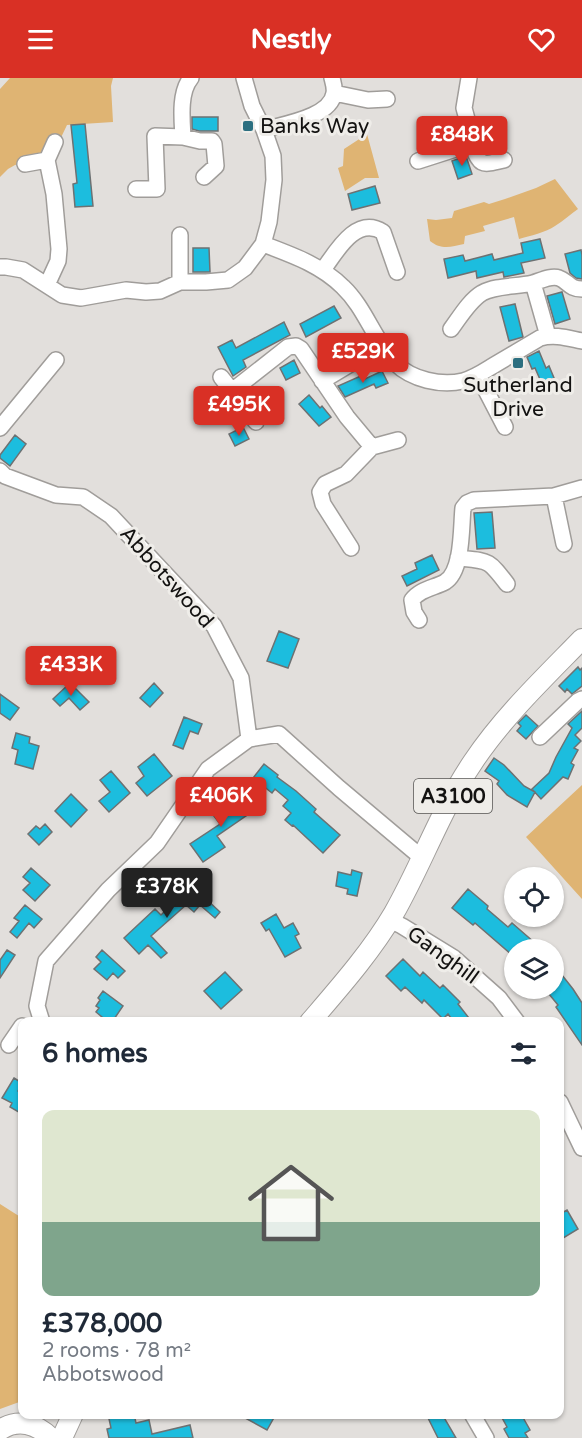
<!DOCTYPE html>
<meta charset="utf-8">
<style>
:root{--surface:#fff;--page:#f2f2f3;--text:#1f2937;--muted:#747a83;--line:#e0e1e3;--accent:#d93025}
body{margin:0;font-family:"Varela Round",sans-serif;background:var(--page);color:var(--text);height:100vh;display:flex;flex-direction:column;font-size:22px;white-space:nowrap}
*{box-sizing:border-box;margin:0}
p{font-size:20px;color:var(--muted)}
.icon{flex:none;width:33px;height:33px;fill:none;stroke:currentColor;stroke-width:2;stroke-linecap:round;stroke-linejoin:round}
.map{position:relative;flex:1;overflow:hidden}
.sheet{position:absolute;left:18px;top:939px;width:546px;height:402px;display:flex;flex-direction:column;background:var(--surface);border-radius:12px;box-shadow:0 2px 4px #0004}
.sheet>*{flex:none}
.fabs{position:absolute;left:504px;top:789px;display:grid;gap:12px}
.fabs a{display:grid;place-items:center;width:60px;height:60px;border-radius:50%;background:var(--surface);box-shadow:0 2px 4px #0004;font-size:30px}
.price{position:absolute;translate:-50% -51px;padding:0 14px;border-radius:6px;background:var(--accent);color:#fff;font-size:20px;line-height:39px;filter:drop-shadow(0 2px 3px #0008)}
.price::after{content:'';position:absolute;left:50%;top:36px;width:18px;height:14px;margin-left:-9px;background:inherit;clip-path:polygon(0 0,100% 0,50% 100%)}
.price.selected{background:#222;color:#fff}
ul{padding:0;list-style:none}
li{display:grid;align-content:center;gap:12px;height:318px;padding:0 24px}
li+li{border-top:2px solid var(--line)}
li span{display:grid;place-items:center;height:186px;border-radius:12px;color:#555}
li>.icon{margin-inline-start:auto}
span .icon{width:108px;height:108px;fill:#fffc;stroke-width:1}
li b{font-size:26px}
h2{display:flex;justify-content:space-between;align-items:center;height:72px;padding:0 24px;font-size:26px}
header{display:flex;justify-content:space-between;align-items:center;height:78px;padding:0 24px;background:var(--accent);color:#fff;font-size:27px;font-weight:700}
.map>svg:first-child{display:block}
</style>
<header><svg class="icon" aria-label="menu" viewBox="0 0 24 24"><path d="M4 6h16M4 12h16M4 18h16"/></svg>Nestly<svg class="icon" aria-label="heart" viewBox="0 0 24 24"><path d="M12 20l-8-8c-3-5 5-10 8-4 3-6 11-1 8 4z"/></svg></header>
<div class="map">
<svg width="582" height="1360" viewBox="0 0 582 1360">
<rect width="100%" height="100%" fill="#e2dfdc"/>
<path fill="#dfb473" d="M10,0H113L111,8L113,44L67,47L56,70L43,81L15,87L8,91L0,99V11Z
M367,56L379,100H365L345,113L338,90L343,88L344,71Z
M555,101L578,131C571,136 563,143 555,148C546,154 530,158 519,161L514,139L483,148L485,153L465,158L464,166C451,169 441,172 430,163L427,141L436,142L452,140L454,133L484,124L489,126L505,121L536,110Z
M582,707V821L526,759Z
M0,1126L22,1140V1323L0,1331Z"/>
<path fill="#1cbdde" stroke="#6d7172" stroke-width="1.5" d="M192,39H218V53H199L192,51Z
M85,46L93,128L75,129L73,106L77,105L71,47Z
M466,78L472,96L458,101L452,83Z
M375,108L380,125L352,132L348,116Z
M540,161L545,180L521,185L524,195L504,199L503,194L477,200L476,193L448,200L444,181L463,177L465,183L492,176L494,182L523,175L521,165Z
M193,170H209L210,194H193Z
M581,172L582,177V201L576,200L570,195L565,176Z
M562,214L570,241L555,246L547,218Z
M515,226L523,259L509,263L500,229Z
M334,228L341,240L306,259L300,246Z
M284,244L290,257L243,282L246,289L233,298L218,269L232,262L236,270Z
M342,262L348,275L334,282L327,270Z
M539,273L546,290L549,288L554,300L542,306L535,290L532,291L527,279Z
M294,282L300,295L286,302L280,290Z
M382,293L388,305L376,310L374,306L345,319L338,308L363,297L365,301Z
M309,317L320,330L322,328L331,339L319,348L299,326Z
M243,349L249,361L235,368L229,356Z
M15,357L26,366L10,388L0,380V377Z
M492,434L495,470L477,471L474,435Z
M432,477L439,492L407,508L402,498L417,491L415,485Z
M279,553L299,561L288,590L267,583Z
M578,589L580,592L582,590V608L572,616L567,611L565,614L559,608Z
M70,605L89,624L80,632L69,620L60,628L53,621Z
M154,605L163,615L150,629L140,620Z
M0,616L19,630L10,642L0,635Z
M582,633V650L575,657L581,663L574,670L578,672L571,685L574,687L568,701L563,699L541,721L532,711L549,695L556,679L572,650L568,646Z
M526,637L538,648L526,661L517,653L521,648L518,645Z
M184,639L202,646L198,656L190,653L183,671L173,667Z
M16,655L30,659L29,665L39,668L33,691L15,686L18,672L12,670Z
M154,676L172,698L147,718L136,705L144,698L138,689Z
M494,680L504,687L524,708L535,714L527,729L507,717L497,706L499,703L485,693Z
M264,686L278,697L277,699L296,713L316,731L314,734L340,757L323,775L293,747L292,748L285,742L291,735L283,728L288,722L275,711L272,715L253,700Z
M111,693L130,715L109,734L99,723L110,714L100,702Z
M239,715L253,733L217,758L225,769L203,784L190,766L220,746L214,738L231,725L229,722Z
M71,716L87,732L71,749L55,733Z
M45,746L52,754L39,767L28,756L36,748L40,751Z
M31,790L50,807L35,823L23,812L30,805L23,799Z
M352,792L362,795L357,818L347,816L348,811L336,808L338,794L351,797Z
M189,803L207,819L205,820L220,834L215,840L200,827L194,834L186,827L151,858L167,875L161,880L148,867L139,876L124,860L155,831L161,837L178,820L176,818Z
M468,811L488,828L487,831L508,849L512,845L543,872H514L511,876L475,845L473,847L452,830Z
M25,827L42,841L34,850L29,845L17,860L10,854L19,843L14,840Z
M276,836L284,850L293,845L299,856L295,858L301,870L285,879L269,851L266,853L261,845Z
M7,872L15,877L0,900V882Z
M102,872L125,893L118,900L113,895L107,902L94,891L101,884L96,879Z
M403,881L420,898L423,894L440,910L443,907L460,924L458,926L472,944H454L448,936L443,941L424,922L422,925L405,909L401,913L386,898Z
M554,887L573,911L582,925V967L556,929L558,927L544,910H554Z
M225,894L242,912L221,931L204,913Z
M103,913L123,928L112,944H108L96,934L99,930L96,928L100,922L98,920Z
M14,1000L22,1005L18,1013L22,1016V1036L10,1029L12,1025L2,1020Z
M567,1132L578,1151L560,1162V1136Z
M108,1336H134L136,1345L149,1342L152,1356L190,1347L193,1360H109L107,1351L111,1350Z
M238,1336H276L267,1352Z
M426,1336H442L456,1360H438Z
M500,1336H521L530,1352L525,1355L528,1360H509L504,1351L507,1349Z"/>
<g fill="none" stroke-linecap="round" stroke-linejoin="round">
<g stroke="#a09d9a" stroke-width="18">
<path id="minor" d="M191,0C179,14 182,42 183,59L200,63H212L214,66L216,88L204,99
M334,15L368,22L387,21
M264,52C284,46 331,39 334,15C335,10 333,4 332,0
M471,66C482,89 480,87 504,82
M418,83L471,66V56L464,30L469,0
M25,86L47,82
M136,111H157L155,58L183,59
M263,166C292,177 321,187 343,209C361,226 370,250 384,270C387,275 390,281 395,285C412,302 441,308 463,303C475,300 486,292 496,286C511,277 525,269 540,260C555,256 567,260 582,263
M0,189H6L23,192L62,217L81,220L126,212L146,214L160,213L180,204H206L228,202L245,190L263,166L269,144L274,102L273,78L264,52L252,28L244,0
M323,192C336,174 356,137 383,154L397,194
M180,204V157
M533,205C540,203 551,197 559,200C568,203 569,211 582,211
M47,207L58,183L59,171L54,116L47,82L55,64
M451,251C460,239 469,223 482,215C497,207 517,209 533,205L548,258
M478,297L505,349
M221,299L232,313
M322,303L382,267
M256,344L232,313L288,269L296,268L301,271L347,339L372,369
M0,350L56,282
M0,393L5,398L56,417L83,419L111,438L214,548L241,600L249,661
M554,418L564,466
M351,470L323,426L320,414L325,406L346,396L372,369L398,362
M458,480C489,483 488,481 507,506
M419,542L414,534L412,522C420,511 434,510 445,504C463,493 461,449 463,430L467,425L474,422L554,418L582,410
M540,659L578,623L582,621
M390,842L402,848L454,880L499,920L517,944
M42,944L37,928L46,883L108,812L157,765L208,691L249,661L279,656L339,710L415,774L423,778
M9,967L22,948
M560,1024L582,1070
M472,1336L486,1360"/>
</g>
<g stroke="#a09d9a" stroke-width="22">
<path id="major" d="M310,944C340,909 371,874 394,835C422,786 441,731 473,684C503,639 544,600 582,561
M0,1352C18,1340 37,1346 51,1360
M62,1360L73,1336"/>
</g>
<use href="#minor" stroke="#fff" stroke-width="15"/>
<use href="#major" stroke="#fff" stroke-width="20"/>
</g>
<g fill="#2c6f80" stroke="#efede9" stroke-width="2">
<rect x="242" y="42" width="12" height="12" rx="3"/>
<rect x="512" y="279" width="12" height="12" rx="3"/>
</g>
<g text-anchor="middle" stroke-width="6" stroke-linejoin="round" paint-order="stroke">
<rect fill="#efede9" stroke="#555452" stroke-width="1.5" x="414" y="701" width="78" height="34" rx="4.5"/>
<g font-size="20" font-weight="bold" fill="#131211">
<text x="453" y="725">A3100</text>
</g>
<g font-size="21" fill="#131211" stroke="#efede9" text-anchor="start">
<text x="260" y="55">Banks Way</text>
<text x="518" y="314" text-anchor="middle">Sutherland<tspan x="518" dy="24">Drive</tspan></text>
</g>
<g font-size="21" fill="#131211" stroke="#efede9">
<text transform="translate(167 499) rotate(48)" y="7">Abbotswood</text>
<text transform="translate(443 877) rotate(36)" y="7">Ganghill</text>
</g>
</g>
</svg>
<div class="fabs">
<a><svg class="icon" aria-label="locate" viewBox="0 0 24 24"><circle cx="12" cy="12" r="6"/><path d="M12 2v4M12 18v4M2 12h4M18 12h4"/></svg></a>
<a><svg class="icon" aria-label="layers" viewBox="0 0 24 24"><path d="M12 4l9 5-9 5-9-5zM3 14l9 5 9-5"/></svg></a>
</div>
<b class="price" style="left:462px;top:89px">£848K</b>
<b class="price" style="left:363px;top:306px">£529K</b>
<b class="price" style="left:239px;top:359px">£495K</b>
<b class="price" style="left:71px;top:619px">£433K</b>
<b class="price" style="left:221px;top:750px">£406K</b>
<b class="price selected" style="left:167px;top:841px">£378K</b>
<section class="sheet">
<h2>6 homes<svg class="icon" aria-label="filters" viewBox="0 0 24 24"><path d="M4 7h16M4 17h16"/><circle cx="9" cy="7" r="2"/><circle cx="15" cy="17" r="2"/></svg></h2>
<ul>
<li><span style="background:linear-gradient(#dfe7d0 60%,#7fa58c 0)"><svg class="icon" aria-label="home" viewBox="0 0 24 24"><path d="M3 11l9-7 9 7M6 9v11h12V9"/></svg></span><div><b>£378,000</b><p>2 rooms · 78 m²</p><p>Abbotswood</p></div></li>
</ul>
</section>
</div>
